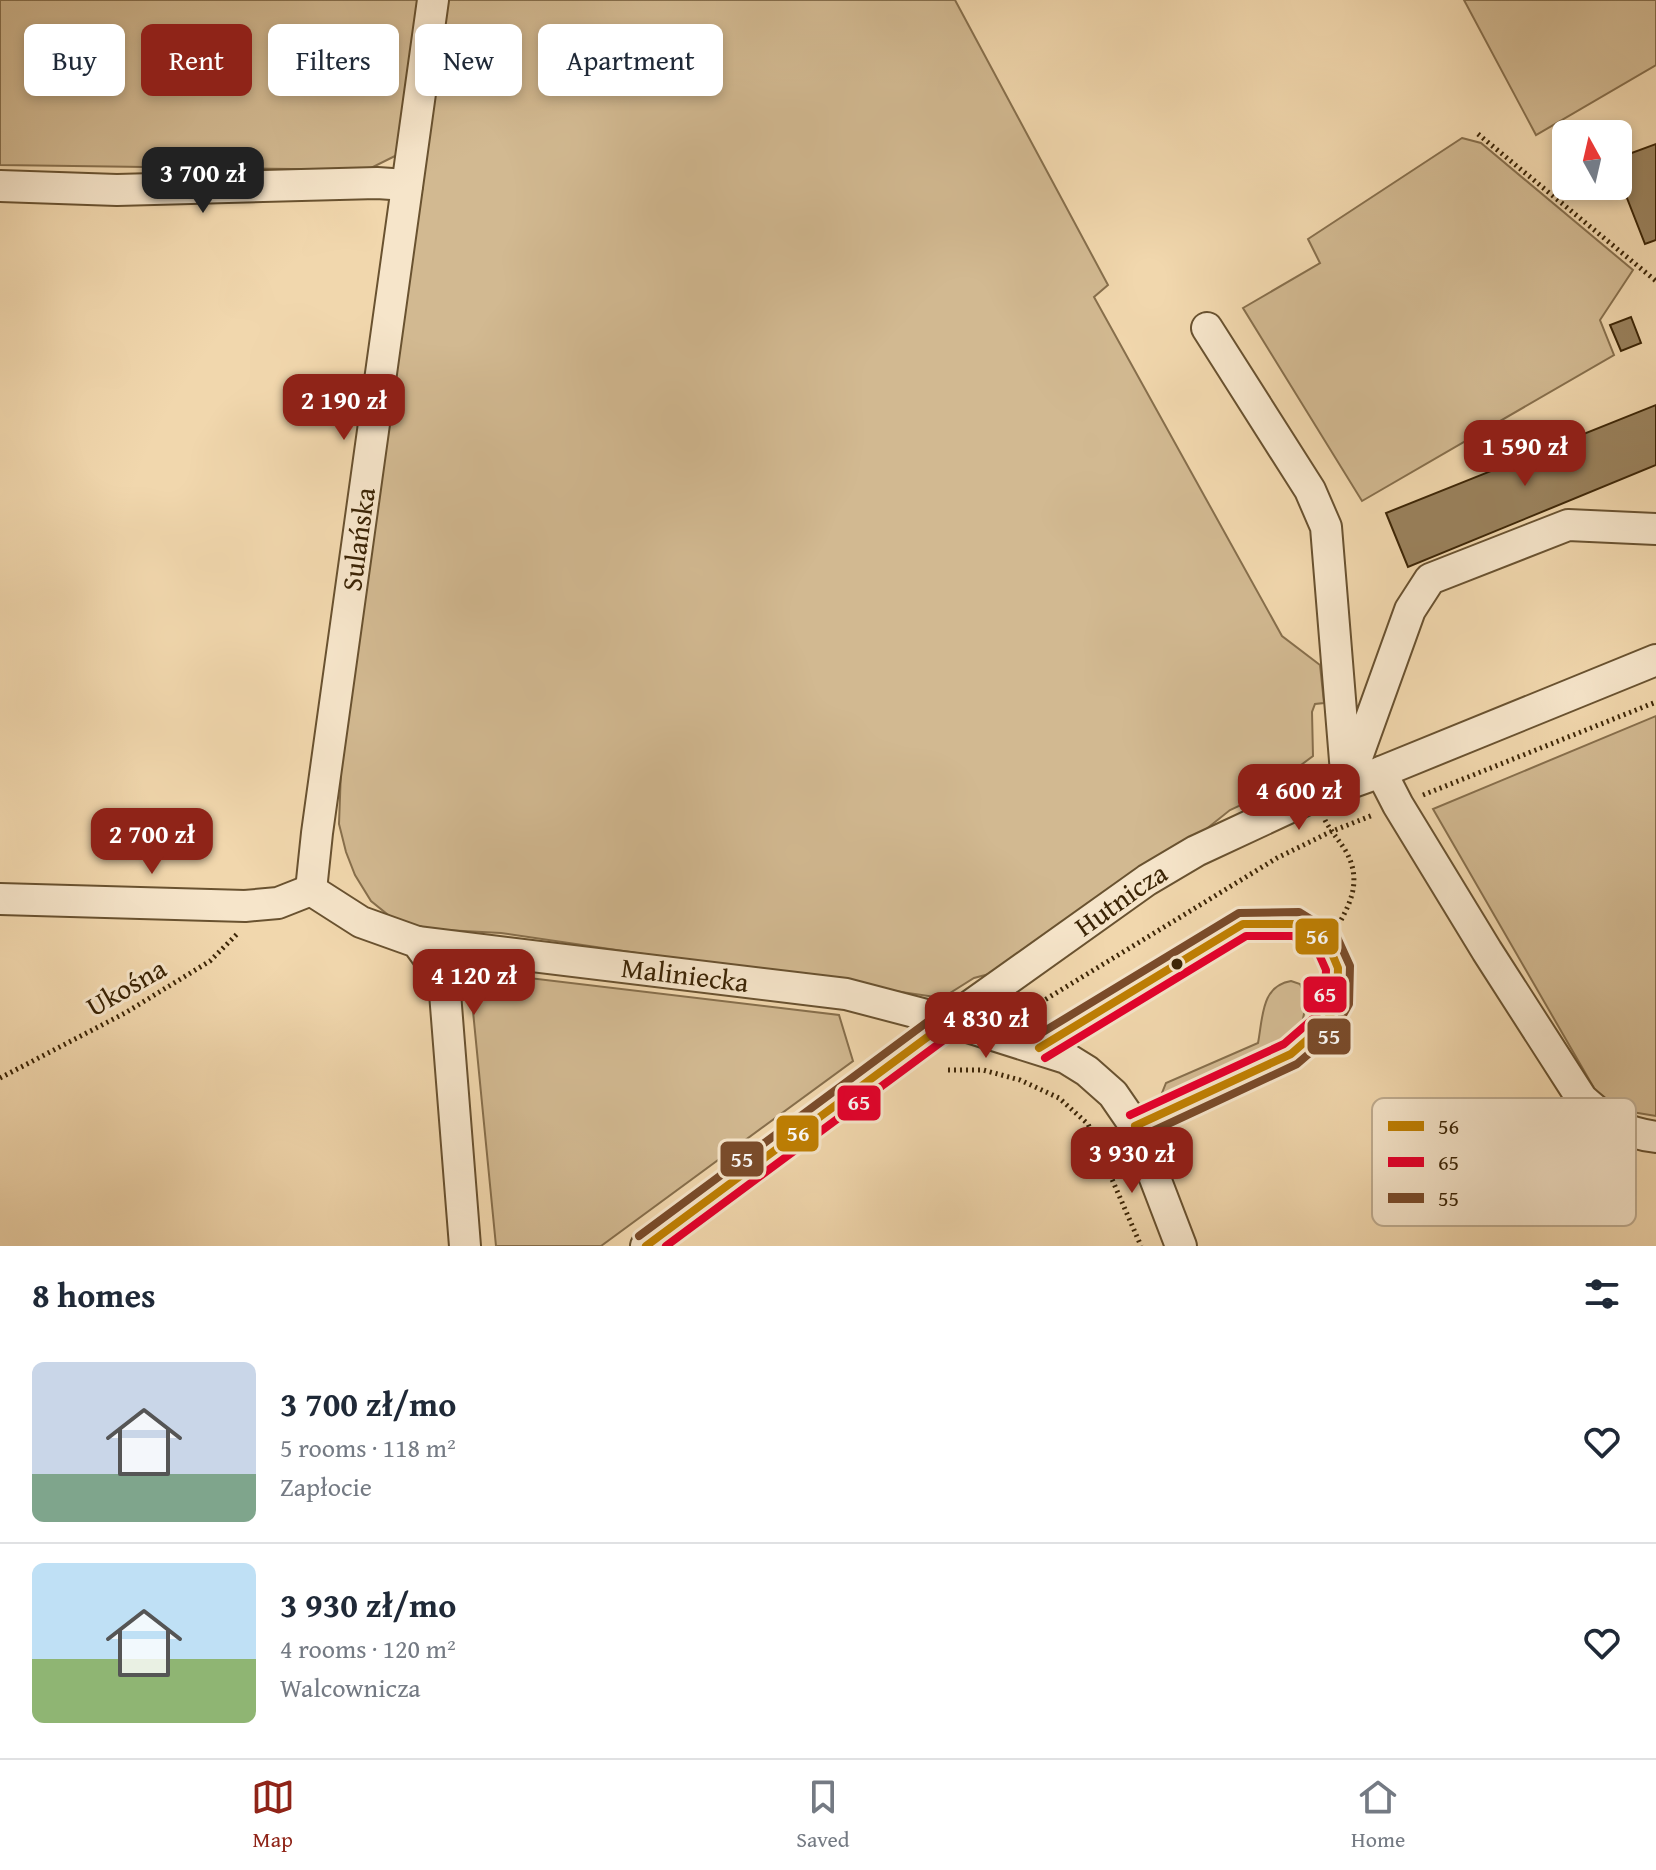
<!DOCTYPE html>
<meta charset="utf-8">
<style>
:root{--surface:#fff;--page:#f2f2f3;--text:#1f2937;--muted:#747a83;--line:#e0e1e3;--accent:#8f2418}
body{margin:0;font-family:"Gentium Book Plus",serif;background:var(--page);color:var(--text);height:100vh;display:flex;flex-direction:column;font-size:30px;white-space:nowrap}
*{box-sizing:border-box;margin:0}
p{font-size:26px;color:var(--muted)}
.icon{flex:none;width:44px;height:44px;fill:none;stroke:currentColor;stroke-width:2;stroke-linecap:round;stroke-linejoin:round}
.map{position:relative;height:1246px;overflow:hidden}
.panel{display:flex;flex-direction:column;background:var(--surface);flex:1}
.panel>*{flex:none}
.hud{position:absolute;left:24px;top:24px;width:800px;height:72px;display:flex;gap:16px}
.needle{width:52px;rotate:352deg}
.controls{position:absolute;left:1552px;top:120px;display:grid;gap:16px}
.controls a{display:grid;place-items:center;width:80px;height:80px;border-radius:12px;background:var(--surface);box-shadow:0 4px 12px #0003;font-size:40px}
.price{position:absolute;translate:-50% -68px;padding:0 18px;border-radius:16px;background:var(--accent);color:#fff;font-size:26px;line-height:52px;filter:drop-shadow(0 2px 4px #0008)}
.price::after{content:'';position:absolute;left:50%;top:48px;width:24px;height:18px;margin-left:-12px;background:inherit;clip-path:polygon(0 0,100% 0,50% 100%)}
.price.on{background:#222;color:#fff}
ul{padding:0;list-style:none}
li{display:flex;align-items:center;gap:24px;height:200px;padding:0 32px}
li+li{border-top:2px solid var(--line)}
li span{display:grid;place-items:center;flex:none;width:224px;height:160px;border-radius:12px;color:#555}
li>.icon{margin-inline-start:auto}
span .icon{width:96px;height:96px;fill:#fffc;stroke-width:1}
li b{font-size:34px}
h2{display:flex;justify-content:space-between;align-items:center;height:96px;padding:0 32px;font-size:34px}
.chip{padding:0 28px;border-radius:12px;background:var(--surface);box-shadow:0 4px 12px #0003;font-size:28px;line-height:72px}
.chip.on{background:var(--accent);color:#fff}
.tabs{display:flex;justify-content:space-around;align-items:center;height:112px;border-top:2px solid var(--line);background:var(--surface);font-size:22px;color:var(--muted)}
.tabs a{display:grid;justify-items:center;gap:4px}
.tabs .on{color:var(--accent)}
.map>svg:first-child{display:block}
</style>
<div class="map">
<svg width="1656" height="1246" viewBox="0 0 1656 1246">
<rect width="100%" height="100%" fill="#f1d7ad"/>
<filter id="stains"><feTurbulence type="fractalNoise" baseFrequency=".0025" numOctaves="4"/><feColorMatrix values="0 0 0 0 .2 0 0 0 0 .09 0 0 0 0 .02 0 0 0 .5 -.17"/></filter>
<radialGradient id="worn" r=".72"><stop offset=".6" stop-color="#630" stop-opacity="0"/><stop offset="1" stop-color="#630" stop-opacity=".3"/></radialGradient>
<path fill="#d2b991" stroke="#876f4c" stroke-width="2" d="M0,0H420L399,154L367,170L0,165Z
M446,0H955L1108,285L1094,297L1282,636L1320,665L1324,703L1315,704L1312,712L1313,756L1293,771L1297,779L1230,810L1195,838L993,973L974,978L942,998L501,933L426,929L392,918L371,901L355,875L346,852L339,824L341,770Z
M1464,0H1656V65L1536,135Z
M1462,138L1481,143L1633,270L1600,320L1614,355L1362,501L1243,308L1320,263L1308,239Z
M1656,716V1116L1632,1112L1598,1095L1433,809Z
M503,975L839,1015L853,1061L601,1246H496L472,1001Z
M1291,981L1300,984C1309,1001 1304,1023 1295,1040L1195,1085L1167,1094L1162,1093L1166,1083L1258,1043C1263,1017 1261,986 1291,981Z"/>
<path fill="#9a825d" stroke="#3c2506" stroke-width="2" d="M1656,144V240L1645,244L1623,188L1610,194L1607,186H1618V158Z
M1631,317L1641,343L1621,351L1610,325Z
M1656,405V465L1408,567L1386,513Z"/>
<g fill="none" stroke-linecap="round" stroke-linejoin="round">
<g stroke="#695230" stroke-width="34">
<g id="minor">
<path d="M0,186L117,190L377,183L407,185"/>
<path d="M1207,328L1310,490L1326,527L1347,785L1410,610L1430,579L1568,525L1656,529"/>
<path d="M1381,772L1398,805L1487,951L1582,1099C1608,1122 1621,1132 1656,1137"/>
<path id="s1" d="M311,890L317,833L433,0"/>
<path d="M311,890L361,922L417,942L430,960L445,993L465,1246"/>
<path d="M0,899L245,906L278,903L311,890"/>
<path id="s2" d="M417,942L846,994L949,1021L1066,1058L1087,1071L1113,1094L1135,1126L1181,1246"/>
<path d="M1039,1048L1243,924H1297L1328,944L1338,968L1337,1004L1324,1025L1291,1054L1135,1126"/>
<path id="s3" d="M646,1246L949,1021L1147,880L1196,851L1314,796L1381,772L1656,660"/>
</g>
</g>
<path stroke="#3c2506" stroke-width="5" stroke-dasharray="2 4" stroke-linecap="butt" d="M1478,134L1656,281
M1423,795L1656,702
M1325,820C1331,832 1340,841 1347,853C1360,879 1353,898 1340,922
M1020,1015L1277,858L1330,832L1373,815
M948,1070H983L1020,1080L1059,1098L1088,1124L1141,1246
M0,1078L125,1013L210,961L238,933"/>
<use href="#minor" stroke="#f6e5ca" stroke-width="30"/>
<g stroke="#f6e5ca" stroke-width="14">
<path id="bus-1" d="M1039,1048L1243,924H1297L1328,944L1338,968L1337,1004L1324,1025L1291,1054L1135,1126
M646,1246L949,1021"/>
</g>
<g stroke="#f6e5ca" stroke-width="14">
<path id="bus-2" d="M1045,1058L1246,936H1293L1318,952L1326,970L1325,1000L1315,1017L1284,1044L1130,1115
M666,1246L956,1031"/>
</g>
<g stroke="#f6e5ca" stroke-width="14">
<path id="bus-3" d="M1033,1038L1239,913L1299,912L1336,935L1350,966L1349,1004L1333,1033L1297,1064L1140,1137
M639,1236L942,1011"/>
</g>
<use href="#bus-1" stroke="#bf7f02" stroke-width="8"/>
<use href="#bus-2" stroke="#e4002b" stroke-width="8"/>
<use href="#bus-3" stroke="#7a4b2a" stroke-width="8"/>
</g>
<circle fill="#3c2506" stroke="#f6e5ca" stroke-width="3" cx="1177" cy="964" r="7"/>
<g text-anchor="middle" stroke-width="6" stroke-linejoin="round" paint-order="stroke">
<g font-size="28" fill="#3c2506" stroke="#f6e5ca">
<text dy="10" stroke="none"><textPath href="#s1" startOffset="354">Sulańska</textPath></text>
<text dy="10" stroke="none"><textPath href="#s3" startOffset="588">Hutnicza</textPath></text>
<text dy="10" stroke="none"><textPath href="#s2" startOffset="270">Maliniecka</textPath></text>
<text transform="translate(126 987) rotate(-30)" y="10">Ukośna</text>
</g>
</g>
<rect x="1372" y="1098" width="264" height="128" rx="12" fill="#f6e5ca" stroke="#beab8f" stroke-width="2"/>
<rect x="1388" y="1121" width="36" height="10" fill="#bf7f02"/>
<rect x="1388" y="1157" width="36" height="10" fill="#e4002b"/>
<rect x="1388" y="1193" width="36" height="10" fill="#7a4b2a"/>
<g font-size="22" fill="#3c2506">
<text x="1438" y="1134">56</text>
<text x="1438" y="1170">65</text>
<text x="1438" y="1206">55</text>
</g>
<g stroke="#f6e5ca" stroke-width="3">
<rect x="1294" y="917" width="46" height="39" rx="8" fill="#bf7f02"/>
<rect x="1302" y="975" width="46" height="39" rx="8" fill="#e4002b"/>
<rect x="1306" y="1017" width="46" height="39" rx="8" fill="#7a4b2a"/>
<rect x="836" y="1084" width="46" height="38" rx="8" fill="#e4002b"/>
<rect x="775" y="1114" width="45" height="39" rx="8" fill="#bf7f02"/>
<rect x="719" y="1140" width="46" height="38" rx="8" fill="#7a4b2a"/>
</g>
<g font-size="22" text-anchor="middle" font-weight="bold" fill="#fff">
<text x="1317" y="944">56</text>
<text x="1325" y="1002">65</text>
<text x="1329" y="1044">55</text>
<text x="859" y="1110">65</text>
<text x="798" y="1141">56</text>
<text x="742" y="1167">55</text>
</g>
<rect width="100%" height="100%" filter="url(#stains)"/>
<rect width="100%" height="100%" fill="url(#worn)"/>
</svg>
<div class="controls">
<a><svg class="needle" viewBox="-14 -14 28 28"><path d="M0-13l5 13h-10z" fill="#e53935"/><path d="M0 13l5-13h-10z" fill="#747a83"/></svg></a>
</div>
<b class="price on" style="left:203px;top:215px">3 700 zł</b>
<b class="price" style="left:344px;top:442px">2 190 zł</b>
<b class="price" style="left:1525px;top:488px">1 590 zł</b>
<b class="price" style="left:1299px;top:832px">4 600 zł</b>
<b class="price" style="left:152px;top:876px">2 700 zł</b>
<b class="price" style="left:474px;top:1017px">4 120 zł</b>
<b class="price" style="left:986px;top:1060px">4 830 zł</b>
<b class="price" style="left:1132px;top:1195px">3 930 zł</b>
<div class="hud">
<a class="chip">Buy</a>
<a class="chip on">Rent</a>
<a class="chip">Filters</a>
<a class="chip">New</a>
<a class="chip">Apartment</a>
</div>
</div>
<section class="panel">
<h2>8 homes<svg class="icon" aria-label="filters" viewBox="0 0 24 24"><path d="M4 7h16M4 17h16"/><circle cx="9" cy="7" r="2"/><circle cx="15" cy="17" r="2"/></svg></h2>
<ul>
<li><span style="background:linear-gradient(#c9d6e8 70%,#7fa58c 0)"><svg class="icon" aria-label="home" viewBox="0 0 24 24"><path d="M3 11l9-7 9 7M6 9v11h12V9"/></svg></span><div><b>3 700 zł/mo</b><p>5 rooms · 118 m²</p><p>Zapłocie</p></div><svg class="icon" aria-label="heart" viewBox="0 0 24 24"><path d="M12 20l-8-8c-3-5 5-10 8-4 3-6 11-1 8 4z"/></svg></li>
<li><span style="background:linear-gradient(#bfe0f5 60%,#8fb573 0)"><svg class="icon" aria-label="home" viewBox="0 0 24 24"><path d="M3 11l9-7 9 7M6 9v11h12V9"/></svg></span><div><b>3 930 zł/mo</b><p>4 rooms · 120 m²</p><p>Walcownicza</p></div><svg class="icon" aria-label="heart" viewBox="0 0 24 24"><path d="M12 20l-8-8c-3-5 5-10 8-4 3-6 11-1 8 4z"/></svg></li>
</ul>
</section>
<nav class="tabs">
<a class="on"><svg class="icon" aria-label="map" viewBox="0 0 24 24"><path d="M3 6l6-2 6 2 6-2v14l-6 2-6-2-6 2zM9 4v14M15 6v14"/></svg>Map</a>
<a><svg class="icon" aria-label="saved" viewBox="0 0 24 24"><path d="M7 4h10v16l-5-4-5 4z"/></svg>Saved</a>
<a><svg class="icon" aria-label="home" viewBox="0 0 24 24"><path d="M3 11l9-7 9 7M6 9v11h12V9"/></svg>Home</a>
</nav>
